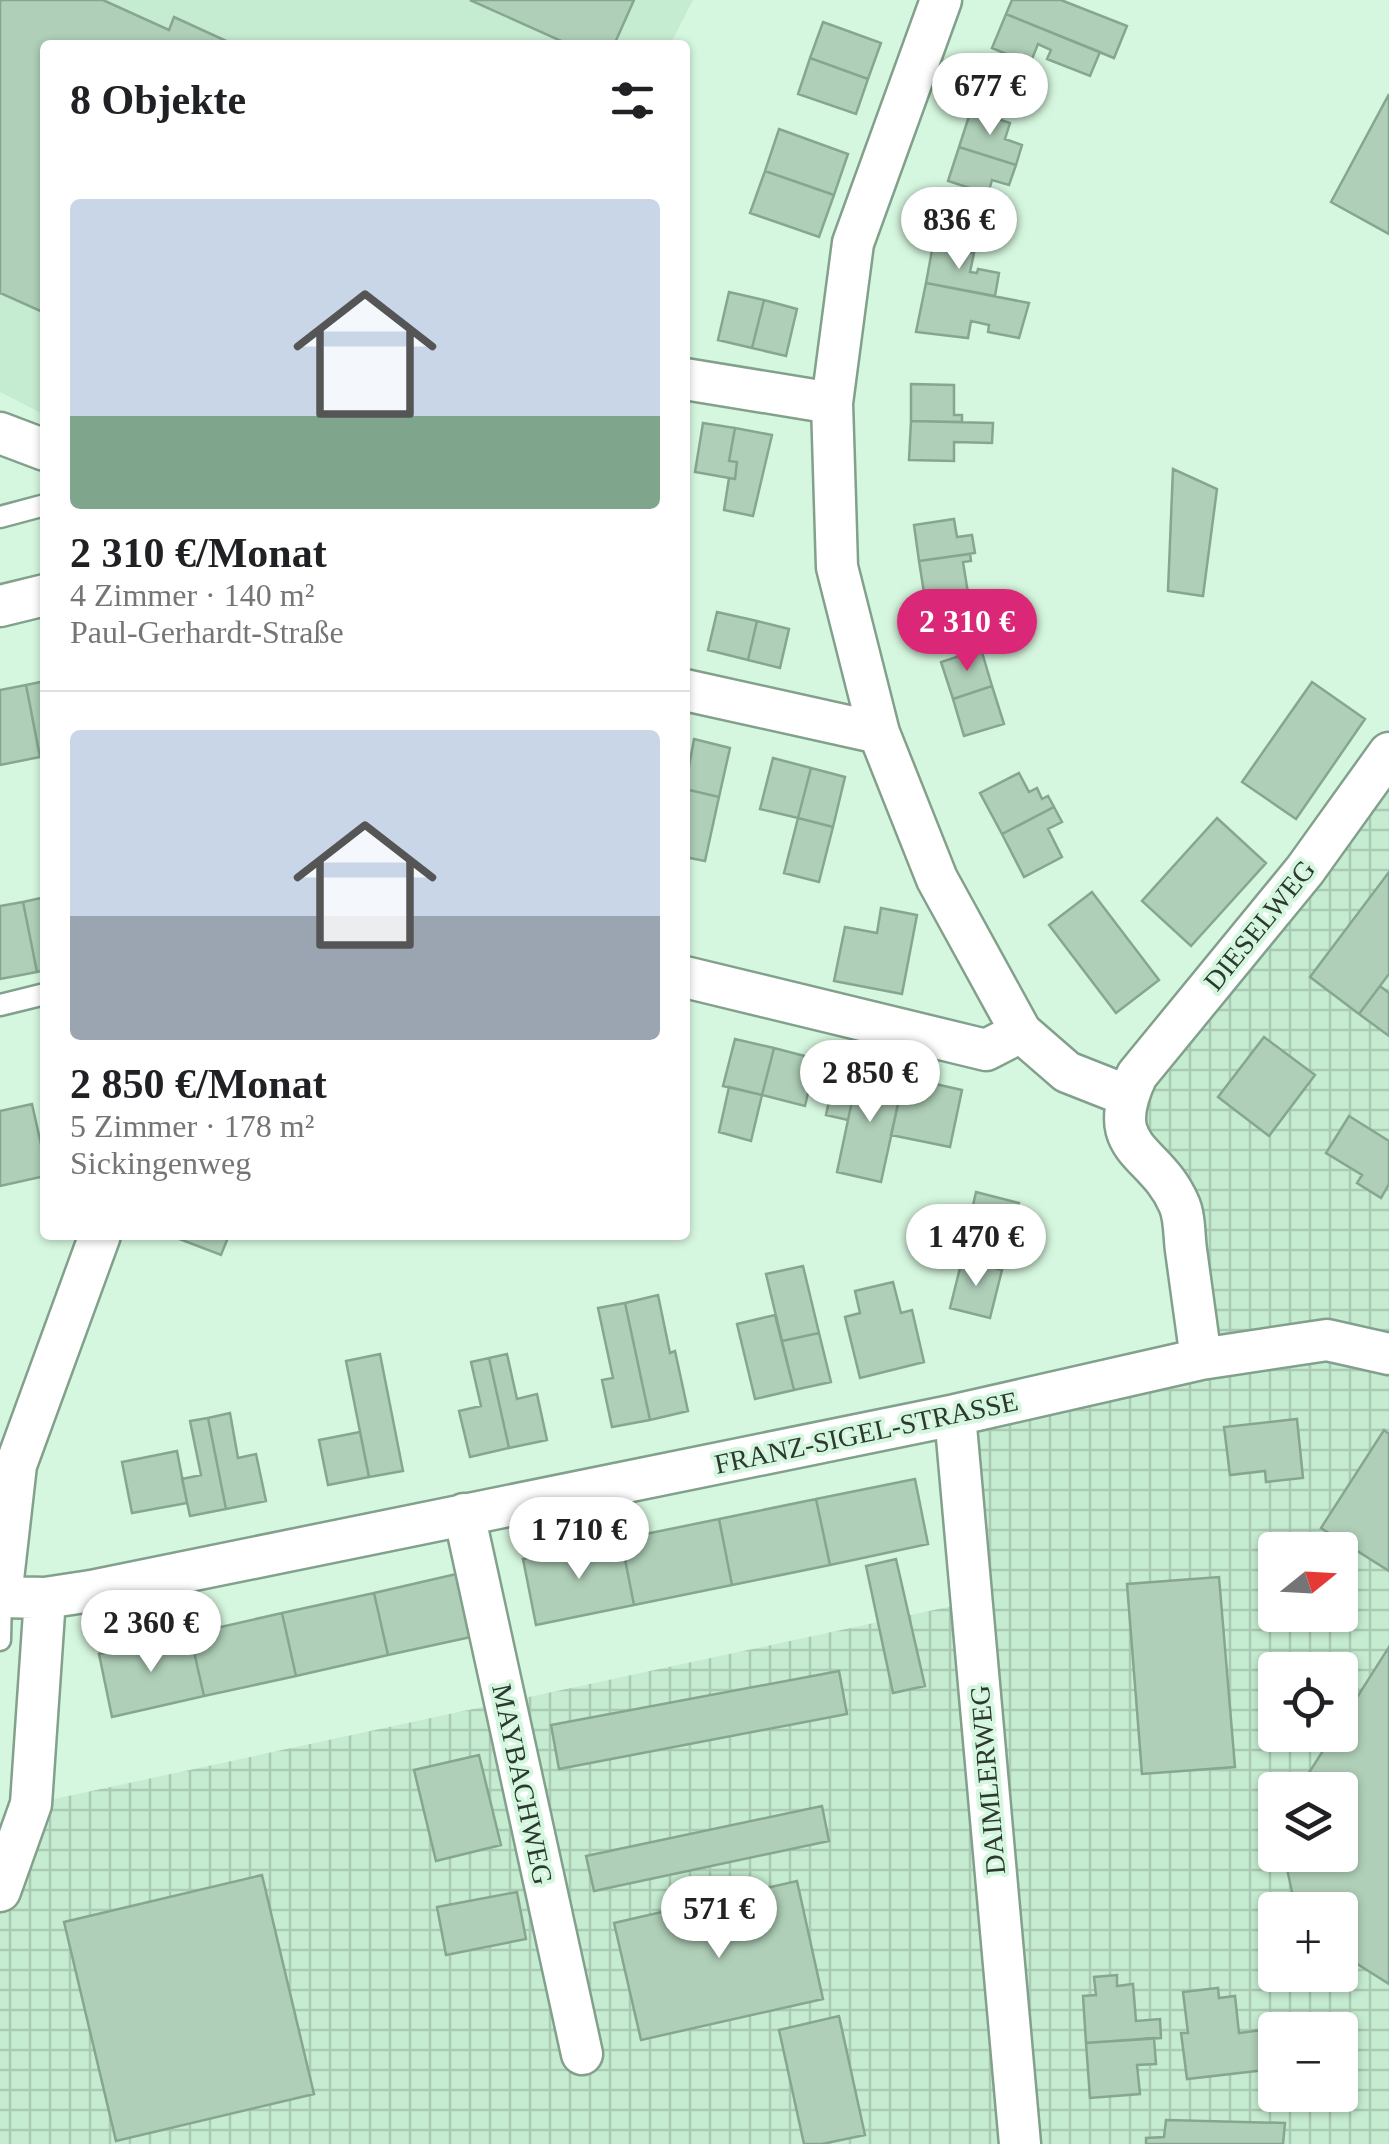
<!DOCTYPE html>
<html lang="de">
<meta charset="utf-8">
<style>
:root{--surface:#fff;--page:#f6f6f6;--text:#202124;--muted:#757577;--line:#e0e0e0;--accent:#db2777}
body{margin:0;font-family:"Times New Roman",serif;background:var(--page);color:var(--text);height:100vh;display:flex;flex-direction:column;font-size:38px;white-space:nowrap}
*{box-sizing:border-box;margin:0}
p{font-size:32px;color:var(--muted)}
.icon{flex:none;width:55px;height:55px;fill:none;stroke:currentColor;stroke-width:2;stroke-linecap:round;stroke-linejoin:round}
.map{position:relative;flex:1;overflow:hidden}
.details{position:absolute;left:40px;top:40px;width:650px;height:1200px;display:flex;flex-direction:column;background:var(--surface);border-radius:10px;box-shadow:0 2px 8px #0004}
.details>*{flex:none}
.needle{width:65px;rotate:72deg}
.controls{position:absolute;left:1258px;top:1532px;display:grid;gap:20px}
.controls a{display:grid;place-items:center;width:100px;height:100px;border-radius:10px;background:var(--surface);box-shadow:0 2px 8px #0004;font-size:50px}
.price{position:absolute;translate:-50% -85px;padding:0 22px;border-radius:35px;background:#fff;color:#222;font-size:32px;line-height:65px;filter:drop-shadow(0 2px 5px #0008)}
.price::after{content:'';position:absolute;left:50%;top:60px;width:30px;height:22px;margin-left:-15px;background:inherit;clip-path:polygon(0 0,100% 0,50% 100%)}
.price.current{background:var(--accent);color:#fff}
ul{padding:0;list-style:none}
li{display:grid;align-content:center;gap:20px;height:530px;padding:0 30px}
li+li{border-top:2px solid var(--line)}
li span{display:grid;place-items:center;height:310px;border-radius:10px;color:#555}
li>.icon{margin-inline-start:auto}
span .icon{width:180px;height:180px;fill:#fffc;stroke-width:1}
li b{font-size:42px}
h2{display:flex;justify-content:space-between;align-items:center;height:120px;padding:0 30px;font-size:42px}
.map>svg:first-child{display:block}
</style>
<div class="map">
<svg width="1389" height="2144" viewBox="0 0 1389 2144">
<defs>
<pattern id="industrial-grid" width="8" height="8" patternUnits="userSpaceOnUse" patternTransform="scale(2.5)"><rect width="8" height="8" fill="#c5ecd0"/><path d="M0 4h8M4 0v8" fill="none" stroke="#aacbb3"/></pattern>
</defs>
<rect width="100%" height="100%" fill="#d6f7df"/>
<path fill="#c5ecd0" d="M0,0H693L670,45H45V415L0,392Z"/>
<path fill="url(#industrial-grid)" fill-rule="evenodd" d="M1389,753V2144H0V1881L31,1804L971,1602L955,1415L1201,1359L1180,1205L1128,1096ZM1275,1550H1340V1615H1275ZM1275,1670H1340V1735H1275ZM1275,1790H1340V1855H1275ZM1275,1910H1340V1975H1275ZM1275,2030H1340V2095H1275Z"/>
<path fill="#afcfb8" stroke="#87a690" stroke-width="2.5" d="M0,0H103L169,30L174,17L235,45H45V313L0,293Z
M470,0H634L614,45H570Z
M1012,0H1061L1127,26L1114,58L1006,14Z
M1006,14L1100,52L1090,76L1047,59L1051,50L1038,44L1030,64L992,48Z
M823,22L881,43L868,79L810,58Z
M810,58L868,79L856,114L798,94Z
M1389,94V234L1331,202Z
M971,110L1010,123L1005,139L1022,145L1016,165L959,147Z
M779,129L848,154L834,195L765,171Z
M959,147L1016,165L1009,185L992,180L988,194L948,181Z
M765,171L834,195L819,237L750,213Z
M933,245L974,253L970,272L977,273L978,269L999,273L995,296L926,283Z
M926,283L1029,303L1019,338L988,332L989,325L971,321L968,338L916,332Z
M729,292L764,300L752,348L718,340Z
M764,300L797,309L786,356L752,348Z
M911,384L954,385V415H962V422L911,421Z
M911,421L993,423L992,443L954,442V461L909,460Z
M703,423L735,428L729,461L737,462L735,479L695,472Z
M735,428L772,435L753,516L724,510L729,478L735,479L737,462L729,461Z
M1173,469L1217,489L1203,596L1168,591Z
M954,519L957,537L972,535L975,553L919,561L914,525Z
M970,554L971,561L963,562L968,593L925,599L919,561Z
M717,612L757,621L748,660L708,650Z
M757,621L789,629L780,668L748,660Z
M981,649L992,686L953,699L941,662Z
M45,681V756L40,757L26,685Z
M1312,682L1365,719L1296,819L1242,782Z
M26,685L40,757L0,765V690Z
M992,686L1004,724L964,736L953,699Z
M694,739L730,748L719,797L685,789Z
M773,758L811,768L798,818L760,809Z
M811,768L845,777L833,827L798,818Z
M1019,773L1029,792L1037,788L1042,799L1048,796L1054,807L1002,834L980,793Z
M685,789L719,797L705,861L685,857Z
M1054,807L1062,822L1048,829L1062,857L1024,877L1002,834Z
M798,818L833,827L819,882L784,873Z
M1217,818L1266,863L1191,946L1142,901Z
M1389,872V974L1359,1014L1310,977Z
M1092,892L1159,980L1116,1013L1049,925Z
M45,897V970L37,972L23,902Z
M23,902L37,972L0,979V906Z
M881,908L917,915L902,994L834,981L845,927L877,933Z
M1380,986L1389,993V1036L1359,1014Z
M1264,1037L1315,1075L1269,1136L1218,1097Z
M735,1039L774,1048L762,1095L723,1086Z
M774,1048L816,1059L805,1106L762,1095Z
M837,1063L859,1068L848,1120L826,1115Z
M859,1068L904,1077L881,1182L837,1172Z
M904,1077L962,1090L950,1147L891,1135Z
M729,1087L762,1095L751,1141L719,1132Z
M32,1104L45,1162V1176L0,1186V1111Z
M1349,1116L1389,1141V1184L1381,1198L1357,1183L1362,1175L1326,1153Z
M976,1192L1019,1203L1002,1270L945,1255L957,1211L971,1214Z
M169,1235H229L221,1255Z
M962,1260L1002,1270L990,1318L950,1308Z
M803,1266L819,1333L782,1341L766,1274Z
M893,1282L901,1313L912,1310L924,1362L860,1378L845,1317L860,1313L855,1291Z
M658,1295L670,1353L675,1351L688,1411L650,1420L625,1303Z
M625,1303L650,1420L612,1427L602,1380L613,1378L598,1308Z
M775,1315L794,1390L755,1399L737,1324Z
M819,1333L831,1382L794,1390L782,1341Z
M380,1354L403,1471L369,1477L346,1361Z
M507,1354L517,1399L537,1394L547,1440L509,1448L489,1358Z
M489,1358L509,1448L470,1457L459,1411L481,1406L471,1362Z
M230,1413L238,1458L256,1454L266,1501L226,1509L208,1418Z
M208,1418L226,1509L190,1516L182,1479L201,1475L190,1421Z
M1297,1419L1303,1478L1266,1482L1265,1471L1230,1475L1224,1427Z
M1384,1430L1389,1434V1571L1321,1528Z
M360,1432L369,1477L328,1485L319,1440Z
M177,1451L187,1503L132,1513L122,1462Z
M915,1479L928,1544L830,1565L816,1499Z
M816,1499L830,1565L732,1585L719,1519Z
M719,1519L732,1585L634,1605L621,1539Z
M621,1539L634,1605L536,1625L523,1559Z
M896,1559L925,1686L893,1693L866,1566Z
M465,1572L480,1635L388,1655L374,1593Z
M1219,1577L1235,1767L1142,1774L1127,1584Z
M374,1593L388,1655L296,1676L282,1613Z
M282,1613L296,1676L204,1696L190,1634Z
M190,1634L204,1696L112,1717L99,1654Z
M1389,1647V1984L1340,1953V1910H1296L1284,1855H1340V1790H1298L1333,1735H1340V1724Z
M839,1671L847,1714L559,1769L551,1725Z
M479,1755L501,1845L436,1861L414,1770Z
M822,1806L829,1841L594,1891L586,1856Z
M262,1875L314,2094L116,2141L64,1922Z
M797,1881L823,1999L641,2040L614,1923Z
M517,1892L526,1939L446,1955L437,1907Z
M1117,1975V1986L1133,1984L1136,2021L1160,2019L1161,2038L1086,2043L1083,1996L1096,1995L1094,1977Z
M1218,1988L1219,1998L1235,1996L1239,2033L1300,2025V2030H1275V2069L1187,2079L1181,2033H1188L1183,1992Z
M839,2016L865,2135L822,2144H804L779,2030Z
M1154,2038L1156,2064L1137,2065L1140,2094L1090,2098L1086,2043Z
M1166,2120L1285,2123L1283,2144H1146V2138L1164,2137Z"/>
<g fill="none" stroke-linecap="round" stroke-linejoin="round">
<g stroke="#82a08b" stroke-width="25">
<path id="lane" d="M0,517L45,505
M0,1005L45,994
M0,1640L1,1597"/>
</g>
<g stroke="#82a08b" stroke-width="45">
<path id="street" d="M941,0L853,243L832,403L837,567L879,733L937,879L1021,1032L1067,1072L1128,1096
M685,379L832,403
M0,433L45,450
M0,606L45,595
M685,690L879,733
M685,977L986,1050L1021,1032
M1201,1359C1196,1323 1191,1286 1186,1250C1184,1236 1185,1217 1179,1204C1155,1148 1101,1152 1137,1075L1305,870L1389,753
M955,1415L1020,2144
M464,1514L582,2054
M0,1597L45,1598L91,1591L955,1415L1201,1359L1327,1340L1389,1354
M1,1597L16,1465L100,1235
M0,1891L31,1804L45,1598"/>
</g>
<use href="#lane" stroke="#fff" stroke-width="20"/>
<use href="#street" stroke="#fff" stroke-width="40"/>
</g>
<g text-anchor="middle" stroke-width="8" stroke-linejoin="round" paint-order="stroke">
<g font-size="28" fill="#2d3930" stroke="#d6f7df">
<text transform="translate(1259 925) rotate(-51)" y="10">DIESELWEG</text>
<text transform="translate(866 1432) rotate(-12)" y="10">FRANZ-SIGEL-STRASSE</text>
<text transform="translate(987 1780) rotate(-95)" y="10">DAIMLERWEG</text>
<text transform="translate(523 1784) rotate(78)" y="10">MAYBACHWEG</text>
</g>
</g>
</svg>
<div class="controls">
<a><svg class="needle" viewBox="-14 -14 28 28"><path d="M0-13l5 13h-10z" fill="#e53935"/><path d="M0 13l5-13h-10z" fill="#757577"/></svg></a>
<a><svg class="icon" aria-label="locate" viewBox="0 0 24 24"><circle cx="12" cy="12" r="6"/><path d="M12 2v4M12 18v4M2 12h4M18 12h4"/></svg></a>
<a><svg class="icon" aria-label="layers" viewBox="0 0 24 24"><path d="M12 4l9 5-9 5-9-5zM3 14l9 5 9-5"/></svg></a>
<a>+</a>
<a>−</a>
</div>
<b class="price" style="left:990px;top:138px">677 €</b>
<b class="price" style="left:959px;top:272px">836 €</b>
<b class="price current" style="left:967px;top:674px">2 310 €</b>
<b class="price" style="left:870px;top:1125px">2 850 €</b>
<b class="price" style="left:976px;top:1289px">1 470 €</b>
<b class="price" style="left:579px;top:1582px">1 710 €</b>
<b class="price" style="left:151px;top:1675px">2 360 €</b>
<b class="price" style="left:719px;top:1961px">571 €</b>
<section class="details">
<h2>8 Objekte<svg class="icon" aria-label="filters" viewBox="0 0 24 24"><path d="M4 7h16M4 17h16"/><circle cx="9" cy="7" r="2"/><circle cx="15" cy="17" r="2"/></svg></h2>
<ul>
<li><span style="background:linear-gradient(#c9d6e8 70%,#7fa58c 0)"><svg class="icon" aria-label="home" viewBox="0 0 24 24"><path d="M3 11l9-7 9 7M6 9v11h12V9"/></svg></span><div><b>2 310 €/Monat</b><p>4 Zimmer · 140 m²</p><p>Paul-Gerhardt-Straße</p></div></li>
<li><span style="background:linear-gradient(#c9d6e8 60%,#9aa5b1 0)"><svg class="icon" aria-label="home" viewBox="0 0 24 24"><path d="M3 11l9-7 9 7M6 9v11h12V9"/></svg></span><div><b>2 850 €/Monat</b><p>5 Zimmer · 178 m²</p><p>Sickingenweg</p></div></li>
</ul>
</section>
</div>
